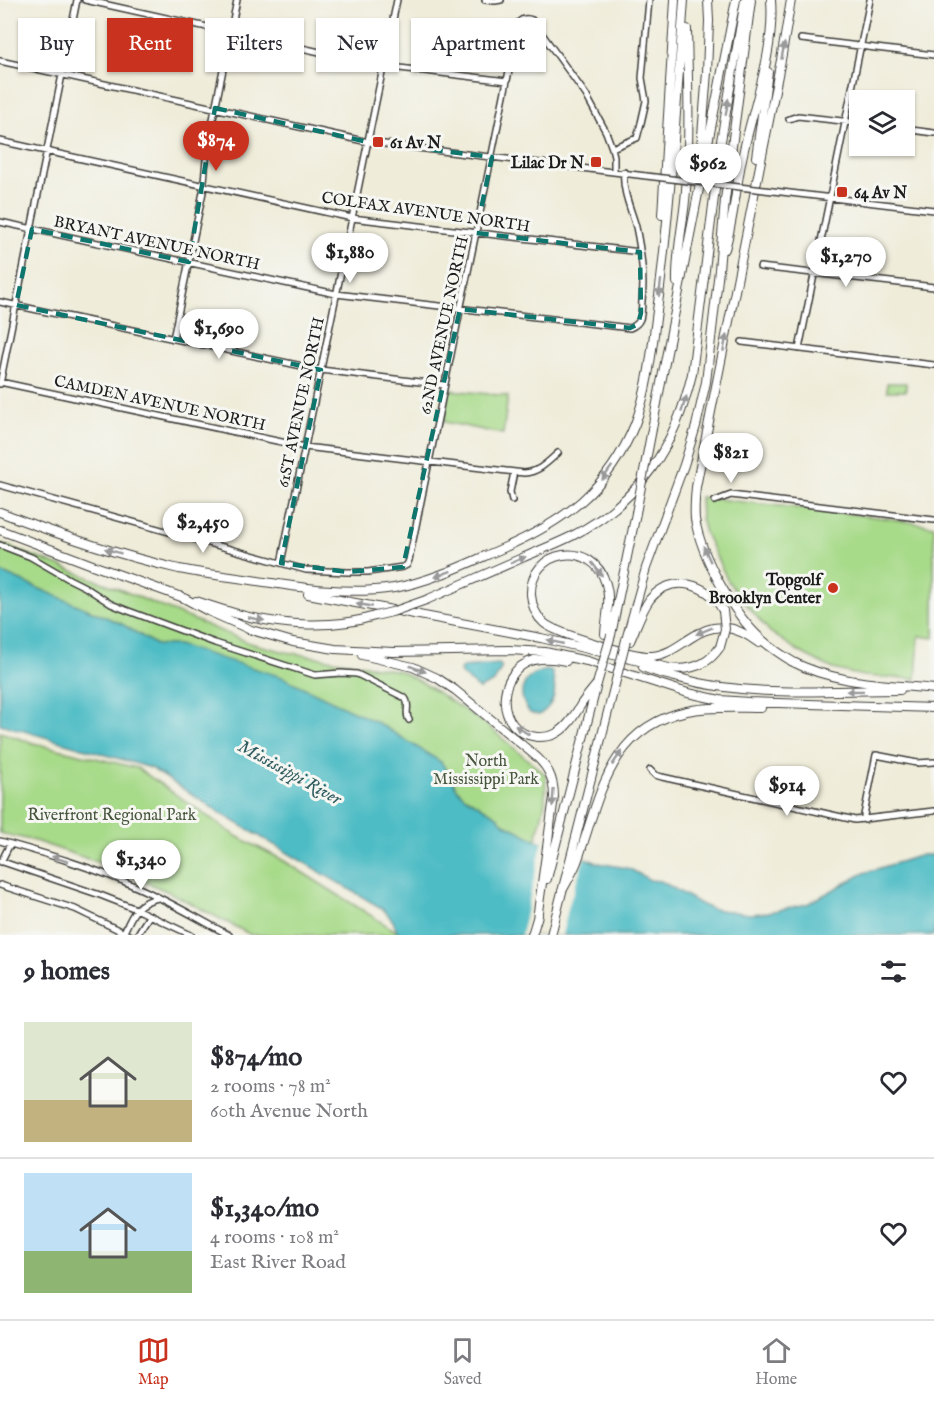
<!DOCTYPE html>
<meta charset="utf-8">
<style>
:root{--surface:#fff;--page:#f7f7f7;--text:#2b2b33;--muted:#7c7c81;--line:#e1e1e2;--accent:#c8321e}
body{margin:0;font-family:"IM FELL English",serif;background:var(--page);color:var(--text);height:100vh;display:flex;flex-direction:column;font-size:22px;white-space:nowrap}
*{box-sizing:border-box;margin:0}
p{font-size:20px;color:var(--muted)}
.icon{flex:none;width:33px;height:33px;fill:none;stroke:currentColor;stroke-width:2;stroke-linecap:round;stroke-linejoin:round}
.map{position:relative;height:935px;overflow:hidden}
.sheet{display:flex;flex-direction:column;background:var(--surface);flex:1}
.sheet>*{flex:none}
.top-card{position:absolute;left:18px;top:18px;width:600px;height:54px;display:flex;gap:12px}
.fabs{position:absolute;left:849px;top:90px;display:grid;gap:12px}
.fabs a{display:grid;place-items:center;width:66px;height:66px;border-radius:0px;background:var(--surface);box-shadow:0 2px 4px #0004;font-size:30px}
.price{position:absolute;translate:-50% -51px;padding:0 14px;border-radius:21px;background:#fff;color:#222;font-size:20px;line-height:39px;filter:drop-shadow(0 2px 3px #0008)}
.price::after{content:'';position:absolute;left:50%;top:36px;width:18px;height:14px;margin-left:-9px;background:inherit;clip-path:polygon(0 0,100% 0,50% 100%)}
.price.current{background:var(--accent);color:#fff}
ul{padding:0;list-style:none}
li{display:flex;align-items:center;gap:18px;height:150px;padding:0 24px}
li+li{border-top:2px solid var(--line)}
li span{display:grid;place-items:center;flex:none;width:168px;height:120px;border-radius:0px;color:#555}
li>.icon{margin-inline-start:auto}
span .icon{width:72px;height:72px;fill:#fffc;stroke-width:1}
li b{font-size:26px}
h2{display:flex;justify-content:space-between;align-items:center;height:72px;padding:0 24px;font-size:26px}
.chip{padding:0 21px;border-radius:0px;background:var(--surface);box-shadow:0 2px 4px #0004;font-size:21px;line-height:54px}
.chip.current{background:var(--accent);color:#fff}
.dock{display:flex;justify-content:space-around;align-items:center;height:84px;border-top:2px solid var(--line);background:var(--surface);font-size:16px;color:var(--muted)}
.dock a{display:grid;justify-items:center;gap:3px}
.dock .current{color:var(--accent)}
.map>svg:first-child{display:block}
</style>
<div class="map">
<svg width="934" height="935" viewBox="0 0 934 935">
<rect width="100%" height="100%" fill="#f6f6f2"/>
<filter id="ink" filterUnits="userSpaceOnUse"><feTurbulence type="fractalNoise" baseFrequency=".0167" numOctaves="2"/><feDisplacementMap in="SourceGraphic" scale="12" xChannelSelector="R" yChannelSelector="G"/><feConvolveMatrix kernelMatrix="1 2 1 2 8 2 1 2 1" color-interpolation-filters="sRGB"/></filter>
<filter id="wash" filterUnits="userSpaceOnUse"><feTurbulence type="fractalNoise" baseFrequency=".008" numOctaves="4" result="noise"/><feDisplacementMap in="SourceGraphic" scale="24" xChannelSelector="R" yChannelSelector="G"/><feGaussianBlur stdDeviation="1.35" result="paint"/><feColorMatrix in="noise" values="0 0 0 0 0 0 0 0 0 0 0 0 0 0 0 0 0 1.4 0 .05"/><feComposite in="paint" operator="in"/></filter>
<g filter="url(#wash)">
<rect width="100%" height="100%" fill="#efecd9"/>
<path fill="#a7da89" stroke="#627b52" stroke-width="1.5" d="M887,383H906V391H887Z
M450,390L508,396L503,434L444,422Z
M700,497L885,518L934,526V638L919,636L916,679L863,676L833,669L800,652L770,632L737,594L728,581L705,533L701,518Z
M0,543L114,587L250,643L286,652L400,671L423,683L484,723L546,775L545,803L536,840L503,823L497,816L464,796L457,789L449,774L441,762L415,747L178,645H156L122,624L0,572Z
M0,732L33,743L137,768L238,837L281,859L402,935H251L171,893L109,866L35,841L0,833Z"/>
<path fill="#4dbcc5" stroke="#346c70" stroke-width="1.5" d="M0,572L122,624L156,645H178L282,677L378,723L441,762L449,774L457,789L464,796L497,816L503,823L536,840L598,863L621,867L630,869L650,880L661,881L702,905L713,909L750,914L764,913L807,904L864,873L922,855H934V935H407L397,932L393,921L383,909L222,814L151,768L0,724Z
M499,664L502,667L494,682L479,689L462,675L460,671L462,667Z
M548,670L552,672C557,690 556,704 539,715L530,713C514,693 523,674 548,670Z"/>
<path fill="#efecd9" d="M543,840L585,855L569,905L562,935H521Z"/>
</g>
<g filter="url(#ink)">
<g fill="none" stroke-linecap="round" stroke-linejoin="round">
<g stroke="#3c3b38" stroke-width="8">
<path id="minor" d="M85,0L383,66L507,81
M485,0L495,1L501,0
M801,39L934,55
M0,61L368,142L646,176
M789,119L798,116L860,123
M904,129L934,133
M0,141L352,218L640,252
M612,148L637,138L641,123L646,101L642,78L649,0
M773,191L934,210
M0,222L336,294L630,328C643,323 641,314 642,301C645,276 641,251 636,227C631,209 622,191 624,172
M760,267L934,287
M0,302L321,370L444,385
M173,339L203,192L207,149L237,0
M742,342L934,365
M799,349L870,0
M0,382L305,447L524,473C539,472 548,462 558,453
M0,384L77,0
M0,485L306,570L347,572H368L403,567L407,565L409,560L519,22C523,18 527,18 532,20L586,95L606,132L612,148L614,156V171
M512,500L510,492L514,472
M715,501L731,495L934,520
M0,545L31,557L69,579L85,587L111,604L126,610L215,643L315,675L341,673L357,674L405,698C411,705 404,713 409,720
M281,563L397,0
M650,770L655,775L662,777L855,820L934,811
M865,820L864,815L876,755L917,763L934,762
M0,841C47,854 95,868 139,888C170,902 199,919 229,935
M0,861L100,895L136,909L191,935
M1,862L10,844
M0,885L75,909L129,935
M124,932C133,914 135,903 158,898
M137,935L149,916"/>
</g>
<g stroke="#3c3b38" stroke-width="10">
<path id="highway" d="M791,0L781,60L696,487C695,498 694,508 695,519C701,556 733,614 761,639C771,648 783,656 795,663
M756,157L768,72
M700,161L707,72L709,21L708,0
M662,215L675,0
M725,249C734,218 736,185 743,154C754,103 775,52 771,0
M677,282C676,251 684,221 686,190C690,137 688,82 687,29
M652,429L736,0
M0,512C59,535 118,555 179,569C205,574 232,577 258,581C304,588 348,595 394,588C432,581 466,564 501,549C564,522 608,490 635,424C650,385 653,337 659,296C671,197 677,99 684,0
M0,530L95,566L184,598
M308,594L541,638L669,668C690,671 708,665 720,647
M180,596L208,611L251,630
M426,600C458,586 490,572 522,558C538,551 556,544 572,536C640,501 675,447 692,374L721,141L745,0
M196,601C211,606 226,611 241,615C284,626 333,629 375,616
M248,629L293,642L335,649L393,652L509,650L545,652L587,661L688,693L720,700L749,702L934,708
M605,634C606,617 611,600 606,584C593,538 529,549 531,595C532,606 536,616 544,623C557,634 635,657 652,656C666,655 677,647 689,639C715,621 735,625 759,643
M611,635L636,513
M626,640L646,568L684,465L696,426L706,382L719,270L725,200L751,0
M630,641C636,628 641,611 650,599C672,573 709,583 723,611
M362,655L413,667L437,678L455,690L532,753C547,765 554,777 554,797L537,919
M566,661C556,659 544,658 534,660C494,671 495,733 537,737C543,737 550,737 555,734C568,728 575,714 582,703C587,696 592,690 597,684
M791,661C835,684 886,684 934,689
M643,667C654,672 667,675 679,678C750,698 827,690 900,690
M547,879L596,688
M562,891C567,882 573,872 577,862C600,798 608,728 687,711C711,706 737,708 761,708
M532,935L538,915
M551,935L614,688"/>
</g>
<use href="#minor" stroke="#fff" stroke-width="5"/>
<use href="#highway" stroke="#fff" stroke-width="8"/>
<g stroke="#3c3b38" stroke-width="8" stroke-linecap="butt">
<path id="minor-bridge" d="M646,176L773,191"/>
</g>
<g stroke="#3c3b38" stroke-width="10" stroke-linecap="butt">
<path id="highway-bridge" d="M636,513L652,429
M375,616L392,612L426,600
M720,647L725,629L723,611
M597,684L611,635
M614,688L626,640"/>
</g>
<use href="#minor-bridge" stroke="#fff" stroke-width="5"/>
<use href="#highway-bridge" stroke="#fff" stroke-width="8"/>
</g>
<defs><path id="oneway-solid" d="M-6-.8H1V-3.2L6.5 0L1 3.2V.8H-6Z" transform="scale(1.5)"/></defs>
<g fill="#999">
<use href="#oneway-solid" transform="translate(783 51) rotate(-79)"/>
<use href="#oneway-solid" transform="translate(727 107) rotate(-81)"/>
<use href="#oneway-solid" transform="translate(660 288) rotate(97)"/>
<use href="#oneway-solid" transform="translate(725 343) rotate(-79)"/>
<use href="#oneway-solid" transform="translate(684 404) rotate(-72)"/>
<use href="#oneway-solid" transform="translate(607 473) rotate(126)"/>
<use href="#oneway-solid" transform="translate(113 551) rotate(-163)"/>
<use href="#oneway-solid" transform="translate(707 554) rotate(-114)"/>
<use href="#oneway-solid" transform="translate(518 560) rotate(-23)"/>
<use href="#oneway-solid" transform="translate(597 569) rotate(52)"/>
<use href="#oneway-solid" transform="translate(443 574) rotate(159)"/>
<use href="#oneway-solid" transform="translate(364 605) rotate(-169)"/>
<use href="#oneway-solid" transform="translate(256 619) rotate(11)"/>
<use href="#oneway-solid" transform="translate(704 631) rotate(158)"/>
<use href="#oneway-solid" transform="translate(555 642) rotate(-167)"/>
<use href="#oneway-solid" transform="translate(418 669) rotate(21)"/>
<use href="#oneway-solid" transform="translate(855 691) rotate(179)"/>
<use href="#oneway-solid" transform="translate(522 730) rotate(-147)"/>
<use href="#oneway-solid" transform="translate(617 758) rotate(-56)"/>
<use href="#oneway-solid" transform="translate(553 798) rotate(94)"/>
<use href="#oneway-solid" transform="translate(60 859) rotate(-162)"/>
</g>
</g>
<path fill="none" stroke="#0f766e" stroke-width="4.5" stroke-dasharray="12 8" stroke-linejoin="round" d="M215,108L368,142L492,157L476,233L640,252L641,313L638,324L630,328L460,309L403,567L347,572L281,563L321,370L16,305L32,229L189,262Z"/>
<g fill="#c8321e" stroke="#f6f6f2" stroke-width="2">
<rect x="372" y="136" width="12" height="12" rx="3"/>
<rect x="590" y="156" width="12" height="12" rx="3"/>
<rect x="836" y="186" width="12" height="12" rx="3"/>
<circle cx="833" cy="588" r="6"/>
</g>
<g text-anchor="middle" stroke-width="6" stroke-linejoin="round" paint-order="stroke">
<g font-size="16" font-weight="bold" fill="#1c1c1c" stroke="#f6f6f2" text-anchor="start">
<text x="390" y="148">61 Av N</text>
<text x="584" y="168" text-anchor="end">Lilac Dr N</text>
<text x="854" y="198">64 Av N</text>
<text x="821" y="585" text-anchor="end">Topgolf<tspan x="821" dy="18">Brooklyn Center</tspan></text>
</g>
<g font-size="16" fill="#1c1c1c" stroke="#f6f6f2">
<text transform="translate(426 211) rotate(8)" y="6">COLFAX AVENUE NORTH</text>
<text transform="translate(157 242) rotate(12)" y="6">BRYANT AVENUE NORTH</text>
<text transform="translate(443 325) rotate(-78)" y="6">62ND AVENUE NORTH</text>
<text transform="translate(160 402) rotate(12)" y="6">CAMDEN AVENUE NORTH</text>
<text transform="translate(300 402) rotate(-78)" y="6">61ST AVENUE NORTH</text>
</g>
<g font-size="16" fill="#46553d" stroke="#f6f6f2">
<text x="486" y="766">North<tspan x="486" dy="18">Mississippi Park</tspan></text>
<text x="112" y="820">Riverfront Regional Park</text>
</g>
<g font-size="18" font-style="italic" fill="#305c60" stroke="#f6f6f2">
<text transform="translate(290 772) rotate(29)" y="6">Mississippi River</text>
</g>
</g>
</svg>
<div class="fabs">
<a><svg class="icon" aria-label="layers" viewBox="0 0 24 24"><path d="M12 4l9 5-9 5-9-5zM3 14l9 5 9-5"/></svg></a>
</div>
<b class="price current" style="left:216px;top:172px">$874</b>
<b class="price" style="left:708px;top:195px">$962</b>
<b class="price" style="left:350px;top:284px">$1,880</b>
<b class="price" style="left:846px;top:288px">$1,270</b>
<b class="price" style="left:219px;top:360px">$1,690</b>
<b class="price" style="left:731px;top:484px">$821</b>
<b class="price" style="left:203px;top:554px">$2,450</b>
<b class="price" style="left:787px;top:817px">$914</b>
<b class="price" style="left:141px;top:891px">$1,340</b>
<div class="top-card">
<a class="chip">Buy</a>
<a class="chip current">Rent</a>
<a class="chip">Filters</a>
<a class="chip">New</a>
<a class="chip">Apartment</a>
</div>
</div>
<section class="sheet">
<h2>9 homes<svg class="icon" aria-label="filters" viewBox="0 0 24 24"><path d="M4 7h16M4 17h16"/><circle cx="9" cy="7" r="2"/><circle cx="15" cy="17" r="2"/></svg></h2>
<ul>
<li><span style="background:linear-gradient(#dfe7d0 65%,#c2b280 0)"><svg class="icon" aria-label="home" viewBox="0 0 24 24"><path d="M3 11l9-7 9 7M6 9v11h12V9"/></svg></span><div><b>$874/mo</b><p>2 rooms · 78 m²</p><p>60th Avenue North</p></div><svg class="icon" aria-label="heart" viewBox="0 0 24 24"><path d="M12 20l-8-8c-3-5 5-10 8-4 3-6 11-1 8 4z"/></svg></li>
<li><span style="background:linear-gradient(#bfe0f5 65%,#8fb573 0)"><svg class="icon" aria-label="home" viewBox="0 0 24 24"><path d="M3 11l9-7 9 7M6 9v11h12V9"/></svg></span><div><b>$1,340/mo</b><p>4 rooms · 108 m²</p><p>East River Road</p></div><svg class="icon" aria-label="heart" viewBox="0 0 24 24"><path d="M12 20l-8-8c-3-5 5-10 8-4 3-6 11-1 8 4z"/></svg></li>
</ul>
</section>
<nav class="dock">
<a class="current"><svg class="icon" aria-label="map" viewBox="0 0 24 24"><path d="M3 6l6-2 6 2 6-2v14l-6 2-6-2-6 2zM9 4v14M15 6v14"/></svg>Map</a>
<a><svg class="icon" aria-label="saved" viewBox="0 0 24 24"><path d="M7 4h10v16l-5-4-5 4z"/></svg>Saved</a>
<a><svg class="icon" aria-label="home" viewBox="0 0 24 24"><path d="M3 11l9-7 9 7M6 9v11h12V9"/></svg>Home</a>
</nav>
